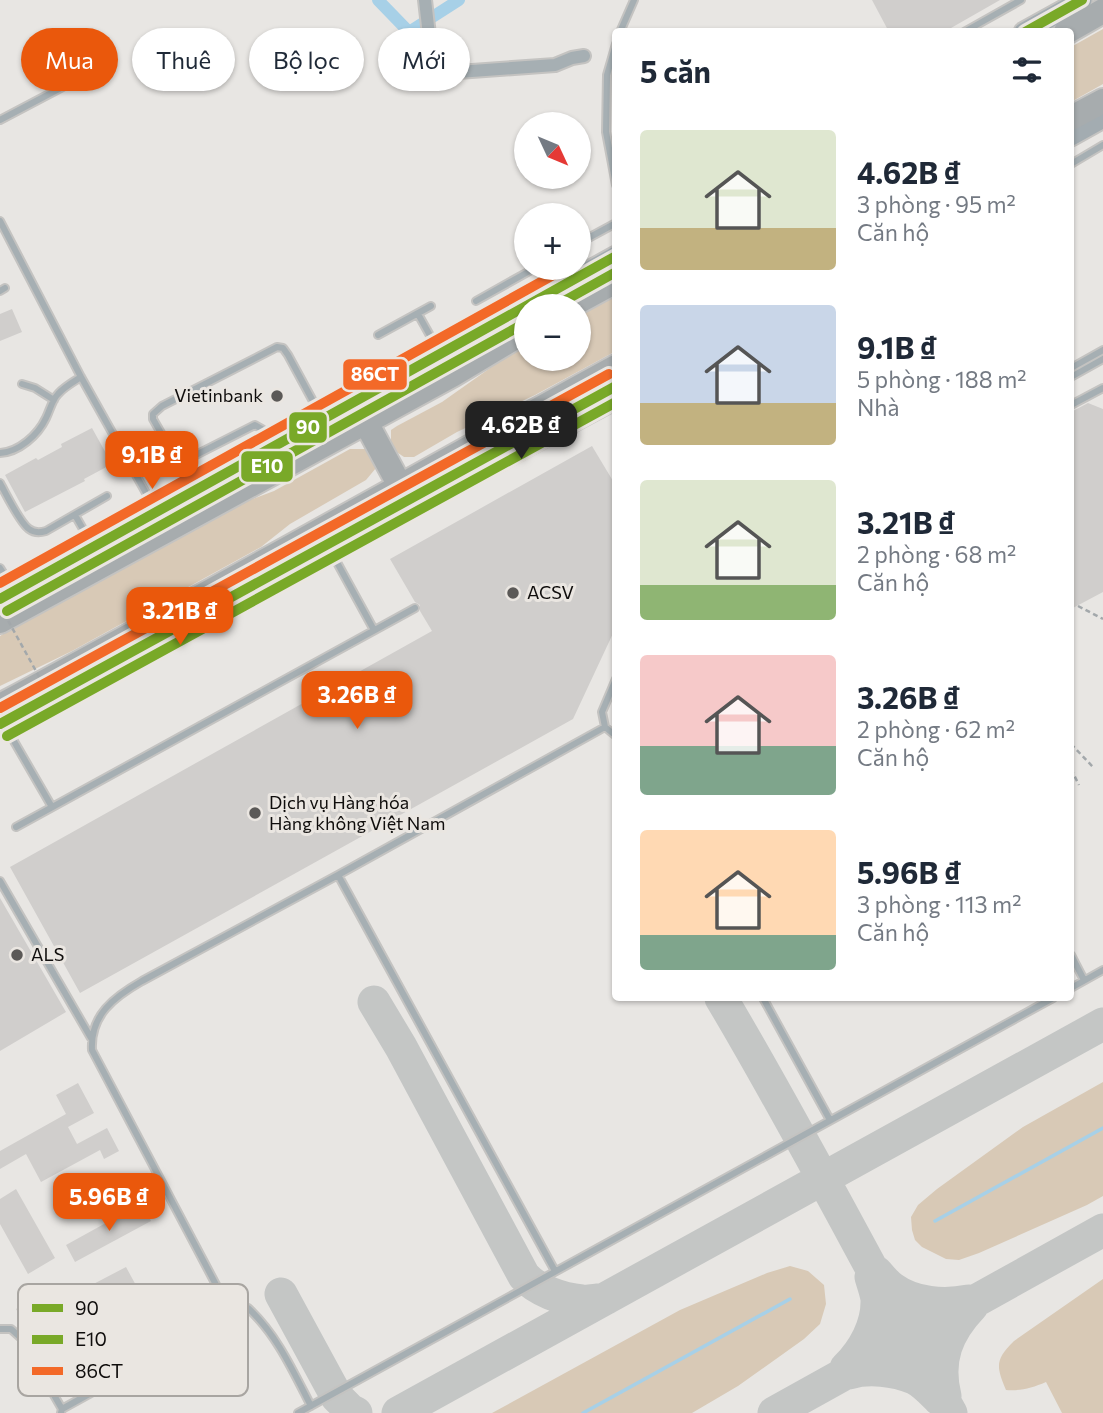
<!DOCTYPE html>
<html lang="vi">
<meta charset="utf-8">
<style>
:root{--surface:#fff;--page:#f6f6f7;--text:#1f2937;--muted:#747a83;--accent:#ea580c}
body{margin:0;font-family:Commissioner,sans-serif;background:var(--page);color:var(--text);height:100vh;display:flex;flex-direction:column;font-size:26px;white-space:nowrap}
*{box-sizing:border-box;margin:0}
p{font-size:23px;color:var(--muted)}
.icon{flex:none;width:38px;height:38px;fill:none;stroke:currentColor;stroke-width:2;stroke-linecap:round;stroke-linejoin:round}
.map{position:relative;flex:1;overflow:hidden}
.panel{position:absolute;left:612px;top:28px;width:462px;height:973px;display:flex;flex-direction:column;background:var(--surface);border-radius:7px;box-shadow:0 2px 5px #0004}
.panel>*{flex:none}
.top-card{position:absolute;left:21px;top:28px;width:486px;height:63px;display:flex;gap:14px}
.needle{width:46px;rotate:134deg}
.controls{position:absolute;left:514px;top:112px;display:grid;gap:14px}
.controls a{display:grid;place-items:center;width:77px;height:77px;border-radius:50%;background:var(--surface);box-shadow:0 2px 5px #0004;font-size:35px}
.price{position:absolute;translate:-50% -60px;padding:0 16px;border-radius:14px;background:var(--accent);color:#fff;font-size:23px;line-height:46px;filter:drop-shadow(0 2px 4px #0008)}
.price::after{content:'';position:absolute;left:50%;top:42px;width:21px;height:16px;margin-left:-10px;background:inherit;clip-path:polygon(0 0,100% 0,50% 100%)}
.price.selected{background:#222;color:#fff}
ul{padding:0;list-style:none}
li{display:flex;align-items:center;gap:21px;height:175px;padding:0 28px}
li span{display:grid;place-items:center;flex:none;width:196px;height:140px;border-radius:7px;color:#555}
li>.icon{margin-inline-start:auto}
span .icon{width:84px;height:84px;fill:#fffc;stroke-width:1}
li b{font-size:30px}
h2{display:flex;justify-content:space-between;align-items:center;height:84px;padding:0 28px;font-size:30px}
.tag{padding:0 24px;border-radius:32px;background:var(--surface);box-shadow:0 2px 5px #0004;font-size:24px;line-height:63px}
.tag.selected{background:var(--accent);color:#fff}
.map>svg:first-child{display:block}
</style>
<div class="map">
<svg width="1103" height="1413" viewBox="0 0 1103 1413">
<rect width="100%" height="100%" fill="#e8e6e3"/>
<path fill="#d8c9b6" d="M1103,29V84L1071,102V47Z
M616,296V351L535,395L457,432L414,457H404L398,453L391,446V430L397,426L442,402L513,352L527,345V359H579V316Z
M350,449H370L376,458V468L366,480L290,524L261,547L72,651L0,686V636L40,610L239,504L274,491Z
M1103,1082V1196L1087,1205L979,1253L959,1260L946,1259L922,1247L915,1240L912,1230L911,1217L918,1205L937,1189L1023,1127Z
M790,1266L808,1271L824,1285L826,1304L820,1324L804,1339L738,1386L692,1413H492L680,1310L767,1273Z
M1103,1279V1413H1062L1046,1382C1032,1388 1021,1391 1006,1390C996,1366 995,1360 1014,1341Z"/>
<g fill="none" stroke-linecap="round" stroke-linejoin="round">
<path stroke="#a7d0e7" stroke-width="3.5" d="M935,1221L1103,1128
M583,1413L790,1299"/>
<path stroke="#a7d0e7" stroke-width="12" d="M378,0L409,32L459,0"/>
<path stroke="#c4c6c5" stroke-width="33" d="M721,998C802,1134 873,1275 951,1413
M374,1002L401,1047L524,1276C538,1291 561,1299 582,1301C589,1302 597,1300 605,1299
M876,1272C881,1277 886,1284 892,1288C914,1304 944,1306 969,1301
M281,1294L337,1397L350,1410L356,1413
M846,1368C864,1350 878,1325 877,1299C876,1292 873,1284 871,1277
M849,1373C868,1367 895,1370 914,1378C924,1383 932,1392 939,1399
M945,1396C936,1360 947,1332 972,1306
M398,1413L1103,1024
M774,1413L1103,1230"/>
</g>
<path fill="#d0cecc" d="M872,0H1000L944,32H889Z
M12,309L22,332L0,341V314Z
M1088,403L1103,409V592L1071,609V412Z
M92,428L112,464L84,479L85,481L25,512L5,475L36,458L38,460L62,447L61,444Z
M592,446L616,486V627L573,719L80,993L10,867L432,631L420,611V605L415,602L390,559Z
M0,898L66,1012L0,1051Z
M78,1083L94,1113L68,1127L77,1144L107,1128L119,1151L104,1159L100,1150L41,1182L26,1154L0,1169V1151L66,1114L56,1095Z
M16,1189L55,1258L28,1274L0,1224V1199Z
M142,1203L151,1221L75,1262L66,1245Z
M126,1267L138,1289L94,1312L82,1290Z
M32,1299L82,1388L66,1397L16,1309Z"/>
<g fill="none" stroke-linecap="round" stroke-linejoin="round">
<g stroke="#c4c3c1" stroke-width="10">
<path id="lane" d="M620,32L634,0
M964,32L1021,0
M616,44L607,75L606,132L616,185
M0,120L72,82
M1071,164L1103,145
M0,221L81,377L155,509
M579,243L616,223
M0,291L5,288
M476,301L535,268
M418,314L437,348
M378,335L431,306
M1071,368L1103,350
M1071,377L1103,359
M22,384L35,388L54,400
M1071,405L1103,388
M0,453C19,452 38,435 46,418C50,410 52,400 58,394C64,387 73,382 81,377
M178,464L255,425L262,429L272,446
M0,483C6,494 20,523 29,529C34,533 39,533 46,531L107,496
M193,489L153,419V414L162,406L277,347L283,348L288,355L321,416
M75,515L92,545
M354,537L371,538L616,406
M328,546L374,630
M0,568L13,589
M4,724L52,807
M605,727L616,736
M16,827L415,608
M338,875L555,1271
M0,881L91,1038
M1071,955L1084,980
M1071,988L1103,970
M763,998L830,1120
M232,1315L248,1308C277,1335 293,1371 311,1406
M0,1329H11L21,1338L62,1409
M96,1377L227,1306
M61,1413L62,1409L232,1315L92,1050C90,1015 114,997 142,981L338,875L605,727L602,712L616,679
M298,1413L1053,998"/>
</g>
<g stroke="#c4c3c1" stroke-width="16">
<path id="street" d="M425,0L429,35L444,73L555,65L572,58L584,56"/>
</g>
<g stroke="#c4c3c1" stroke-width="23">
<path id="secondary" d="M1024,32L1082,0
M1071,136L1103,118
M0,599L616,256
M0,724L616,386"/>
</g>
<g stroke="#c4c3c1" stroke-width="28">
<path id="highway" d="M1066,32L1103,11
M1071,118L1103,101
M570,306L616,281
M440,353L452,375
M355,402L407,499
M0,621L452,375L527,330
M0,706C207,595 410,480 616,367"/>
</g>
<path stroke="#a3a8ab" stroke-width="2.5" stroke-dasharray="5 3.5" stroke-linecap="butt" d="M1078,606L1103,619
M1071,744L1094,768
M1071,769L1079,785"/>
<use href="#lane" stroke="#a6afb3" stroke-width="6"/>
<use href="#street" stroke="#a6afb3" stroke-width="12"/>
<use href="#secondary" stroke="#a3acb1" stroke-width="19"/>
<use href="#highway" stroke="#a7acae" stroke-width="24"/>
<path stroke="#a3a8ab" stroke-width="2.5" stroke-dasharray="5 3.5" stroke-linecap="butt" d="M0,606L57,709"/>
<g stroke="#eae6e1" stroke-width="16">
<path id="bus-1" d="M1025,32L1082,0
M0,599L616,256
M0,724L616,386"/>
</g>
<g stroke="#eae6e1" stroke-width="16">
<path id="bus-2" d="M555,306L616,272
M7,611L527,322
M7,736L616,402"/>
</g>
<g stroke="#eae6e1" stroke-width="16">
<path id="bus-3" d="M0,583L566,268
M0,708L609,374"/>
</g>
<use href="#bus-1" stroke="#79a928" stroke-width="10"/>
<use href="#bus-2" stroke="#79a928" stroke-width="10"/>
<use href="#bus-3" stroke="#f36928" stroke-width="10"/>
</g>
<g fill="#5b5957" stroke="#eae6e1" stroke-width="2.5">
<circle cx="277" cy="396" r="7"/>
<circle cx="513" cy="593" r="7"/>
<circle cx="255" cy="813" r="7"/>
<circle cx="17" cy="955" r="7"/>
</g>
<g text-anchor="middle" stroke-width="6" stroke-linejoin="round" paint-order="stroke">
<g font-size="18" fill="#0f0d0c" stroke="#eae6e1" text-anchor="start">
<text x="263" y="402" text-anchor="end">Vietinbank</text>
<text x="527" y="599">ACSV</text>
<text x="269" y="809">Dịch vụ Hàng hóa<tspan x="269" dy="21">Hàng không Việt Nam</tspan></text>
<text x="31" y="961">ALS</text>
</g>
</g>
<rect x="18" y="1284" width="230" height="112" rx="10" fill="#eae6e1" stroke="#a8a5a1" stroke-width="2"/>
<rect x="32" y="1304" width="31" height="8" fill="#79a928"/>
<rect x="32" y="1335" width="31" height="9" fill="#79a928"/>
<rect x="32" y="1367" width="31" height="8" fill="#f36928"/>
<g font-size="19" fill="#0f0d0c">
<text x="75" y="1315">90</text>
<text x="75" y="1346">E10</text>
<text x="75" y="1378">86CT</text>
</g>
<g stroke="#eae6e1" stroke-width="2.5">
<rect x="342" y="358" width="66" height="33" rx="7" fill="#f36928"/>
<rect x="288" y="411" width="40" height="33" rx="7" fill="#79a928"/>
<rect x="240" y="450" width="54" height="33" rx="7" fill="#79a928"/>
</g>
<g font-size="19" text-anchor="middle" font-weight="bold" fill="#fff">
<text x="375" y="381">86CT</text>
<text x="308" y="434">90</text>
<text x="267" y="473">E10</text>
</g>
</svg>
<div class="controls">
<a><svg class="needle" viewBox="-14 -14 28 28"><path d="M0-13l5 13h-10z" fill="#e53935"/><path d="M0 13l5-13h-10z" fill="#747a83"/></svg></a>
<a>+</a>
<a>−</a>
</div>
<b class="price selected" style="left:521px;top:461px">4.62B ₫</b>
<b class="price" style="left:152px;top:491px">9.1B ₫</b>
<b class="price" style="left:180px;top:647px">3.21B ₫</b>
<b class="price" style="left:357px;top:731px">3.26B ₫</b>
<b class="price" style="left:109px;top:1233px">5.96B ₫</b>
<div class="top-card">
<a class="tag selected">Mua</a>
<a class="tag">Thuê</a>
<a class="tag">Bộ lọc</a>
<a class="tag">Mới</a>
</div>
<section class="panel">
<h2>5 căn<svg class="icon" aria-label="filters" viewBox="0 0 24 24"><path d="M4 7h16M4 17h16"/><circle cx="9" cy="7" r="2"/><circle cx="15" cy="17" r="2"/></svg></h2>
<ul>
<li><span style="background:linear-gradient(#dfe7d0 70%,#c2b280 0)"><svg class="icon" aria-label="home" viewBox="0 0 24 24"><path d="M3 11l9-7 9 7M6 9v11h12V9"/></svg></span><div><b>4.62B ₫</b><p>3 phòng · 95 m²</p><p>Căn hộ</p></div></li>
<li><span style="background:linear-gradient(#c9d6e8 70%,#c2b280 0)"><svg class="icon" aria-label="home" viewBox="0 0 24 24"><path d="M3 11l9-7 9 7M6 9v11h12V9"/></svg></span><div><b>9.1B ₫</b><p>5 phòng · 188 m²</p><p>Nhà</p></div></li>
<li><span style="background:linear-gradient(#dfe7d0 75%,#8fb573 0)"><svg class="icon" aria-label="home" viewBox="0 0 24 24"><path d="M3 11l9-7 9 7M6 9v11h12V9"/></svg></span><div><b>3.21B ₫</b><p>2 phòng · 68 m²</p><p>Căn hộ</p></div></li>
<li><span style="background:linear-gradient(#f6c9c9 65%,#7fa58c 0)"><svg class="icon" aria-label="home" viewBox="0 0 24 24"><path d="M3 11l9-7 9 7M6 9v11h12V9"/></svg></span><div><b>3.26B ₫</b><p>2 phòng · 62 m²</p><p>Căn hộ</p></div></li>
<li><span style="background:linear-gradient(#ffd9b3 75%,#7fa58c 0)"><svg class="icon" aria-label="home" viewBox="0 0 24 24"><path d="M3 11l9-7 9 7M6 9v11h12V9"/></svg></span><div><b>5.96B ₫</b><p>3 phòng · 113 m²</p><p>Căn hộ</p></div></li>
</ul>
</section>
</div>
